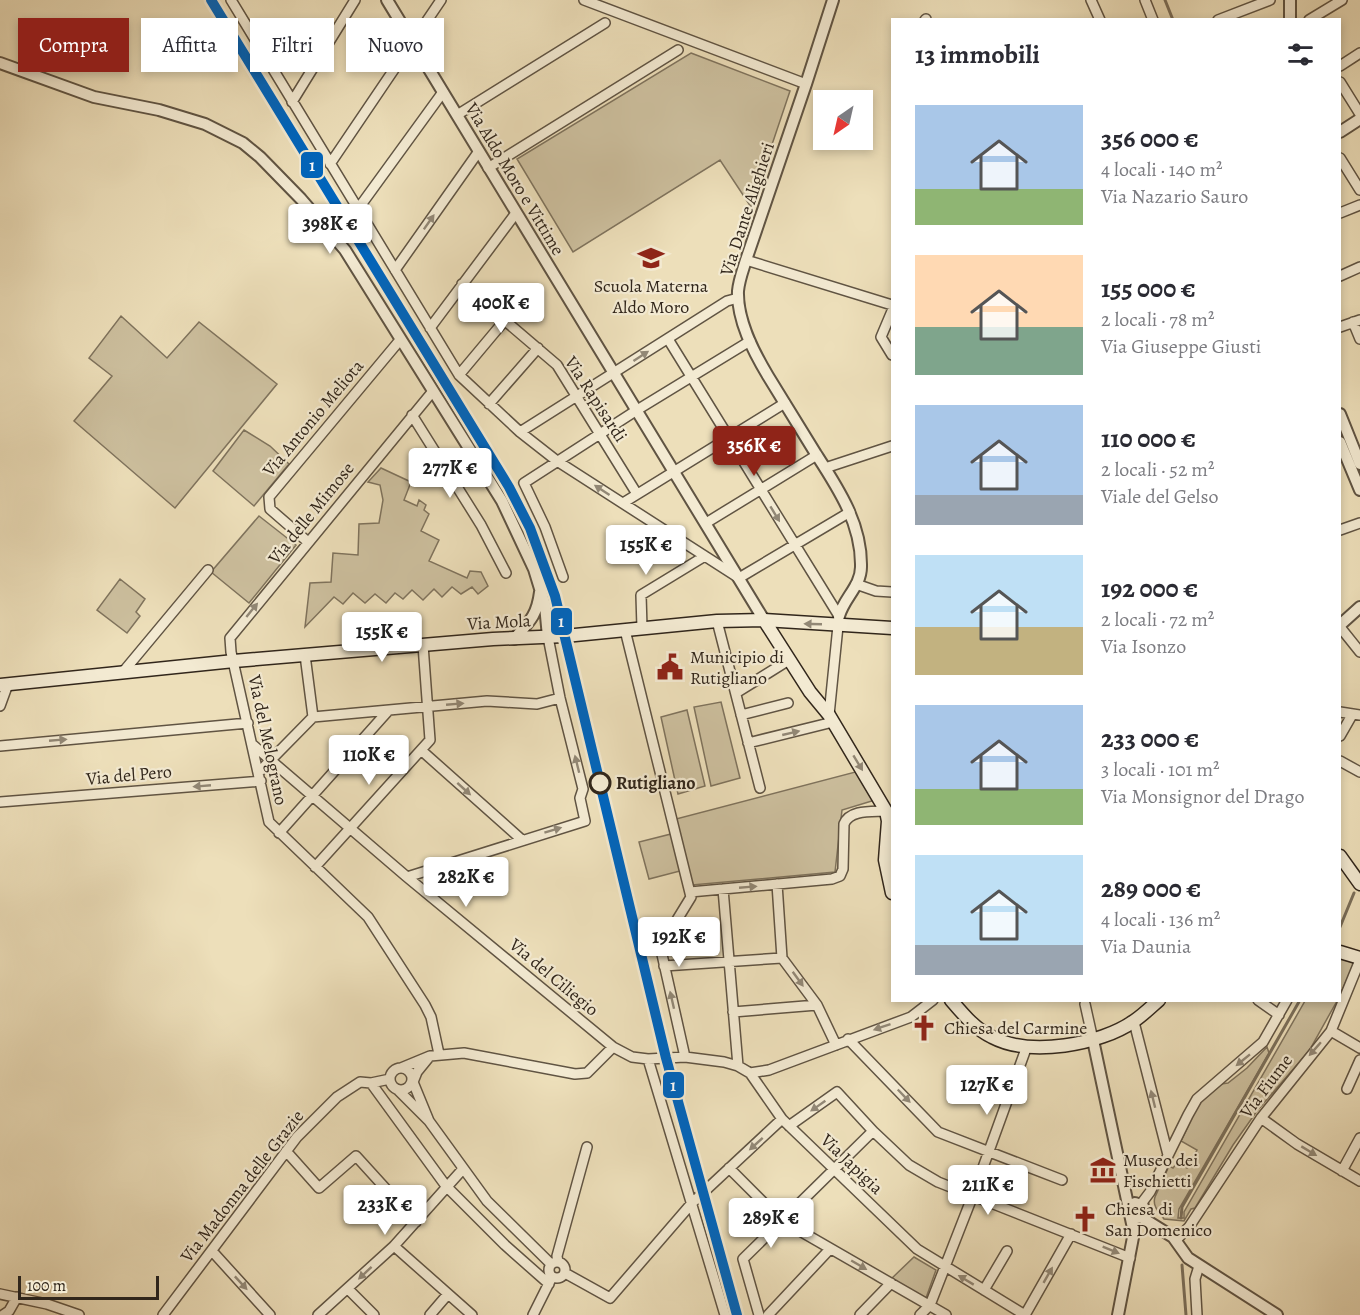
<!DOCTYPE html>
<html lang="it">
<meta charset="utf-8">
<style>
:root{--surface:#fff;--page:#f2f2f3;--text:#2b2b33;--muted:#7c7c81;--accent:#8f2418}
body{margin:0;font-family:Alegreya,serif;background:var(--page);color:var(--text);height:100vh;display:flex;flex-direction:column;font-size:22px;white-space:nowrap}
*{box-sizing:border-box;margin:0}
p{font-size:20px;color:var(--muted)}
.icon{flex:none;width:33px;height:33px;fill:none;stroke:currentColor;stroke-width:2;stroke-linecap:round;stroke-linejoin:round}
.map{position:relative;flex:1;overflow:hidden}
.sheet{position:absolute;left:891px;top:18px;width:450px;height:984px;display:flex;flex-direction:column;background:var(--surface);border-radius:0px;box-shadow:0 3px 9px #0003}
.sheet>*{flex:none}
.banner{position:absolute;left:18px;top:18px;width:570px;height:54px;display:flex;gap:12px}
.needle{width:39px;rotate:214deg}
.buttons{position:absolute;left:813px;top:90px;display:grid;gap:12px}
.buttons a{display:grid;place-items:center;width:60px;height:60px;border-radius:0px;background:var(--surface);box-shadow:0 3px 9px #0003;font-size:30px}
.scale{position:absolute;left:18px;bottom:15px;width:141px;box-sizing:border-box;padding-left:6px;border:3px solid #31261b;border-top:0;font-size:16px;line-height:21px;white-space:nowrap;color:#31261b;-webkit-text-stroke:4px #f3ead2;paint-order:stroke}
.price{position:absolute;translate:-50% -51px;padding:0 14px;border-radius:6px;background:#fff;color:#222;font-size:20px;line-height:39px;filter:drop-shadow(0 2px 3px #0008)}
.price::after{content:'';position:absolute;left:50%;top:36px;width:18px;height:14px;margin-left:-9px;background:inherit;clip-path:polygon(0 0,100% 0,50% 100%)}
.price.active{background:var(--accent);color:#fff}
ul{padding:0;list-style:none}
li{display:flex;align-items:center;gap:18px;height:150px;padding:0 24px}
li span{display:grid;place-items:center;flex:none;width:168px;height:120px;border-radius:0px;color:#555}
li>.icon{margin-inline-start:auto}
span .icon{width:72px;height:72px;fill:#fffc;stroke-width:1}
li b{font-size:26px}
h2{display:flex;justify-content:space-between;align-items:center;height:72px;padding:0 24px;font-size:26px}
.tag{padding:0 21px;border-radius:0px;background:var(--surface);box-shadow:0 3px 9px #0003;font-size:21px;line-height:54px}
.tag.active{background:var(--accent);color:#fff}
.map>svg:first-child{display:block}
</style>
<div class="map">
<svg width="1360" height="1315" viewBox="0 0 1360 1315">
<rect width="100%" height="100%" fill="#eddfba"/>
<filter id="stains"><feTurbulence type="fractalNoise" baseFrequency=".00333" numOctaves="4"/><feColorMatrix values="0 0 0 0 .2 0 0 0 0 .09 0 0 0 0 .02 0 0 0 .5 -.17"/></filter>
<radialGradient id="worn" r=".72"><stop offset=".6" stop-color="#630" stop-opacity="0"/><stop offset="1" stop-color="#630" stop-opacity=".3"/></radialGradient>
<path fill="#cdc09f" stroke="#7f735d" stroke-width="1.5" d="M691,53L790,91L751,207L720,160L573,252L517,159Z
M121,316L167,358L199,322L277,384L175,508L74,421L112,376L89,358Z
M244,430L270,446L289,464L254,506L213,471Z
M381,468L411,482L404,500L417,506L419,500L426,505L424,510L429,514L421,531L439,540L429,561L467,578L470,571L481,572L488,586L478,594L472,587L461,594L452,587L442,597L434,589L423,600L412,590L403,599L395,593L386,603L375,594L365,603L353,593L343,604L334,597L305,627L310,583L331,582L333,553L358,555L359,524L379,523L383,500L380,485L368,482Z
M259,516L296,545L249,603L211,572Z
M120,579L145,599L136,612L140,616L127,633L97,610Z
M721,702L740,778L711,786L694,707Z
M687,710L705,786L678,794L661,717Z
M859,771L875,800L842,810L835,872L692,885L676,819Z
M671,834L680,871L649,879L639,842Z
M1340,956L1355,961L1340,995Z
M1305,1001H1337L1309,1051L1257,1111L1233,1145L1195,1208L1191,1209L1184,1221L1164,1219C1159,1212 1152,1206 1155,1197L1169,1166L1173,1168L1177,1163L1187,1168L1197,1150L1181,1141L1199,1103L1221,1084L1228,1083L1247,1068L1267,1047L1269,1053L1179,1209L1178,1218H1184V1212Z
M914,1257L936,1270L926,1298L891,1279Z"/>
<g fill="none" stroke-linecap="round" stroke-linejoin="round">
<path stroke="#7b6f5a" stroke-width="3" d="M1165,0L1173,20
M1356,466L1360,475
M1340,927L1354,893
M1181,1218L1182,1207L1300,1000
M1182,1265L1186,1315"/>
<g stroke="#605443" stroke-width="12">
<path id="minor" d="M231,0L459,375L520,432L557,461L739,578L850,512
M584,0L806,84
M1091,0L1100,20
M1145,0L1153,20
M925,20L926,19
M1218,20L1270,0
M1309,20L1342,0
M1340,66L1360,53
M1340,82L1360,114
M292,102L355,0
M457,115L605,23
M1340,158L1360,190
M330,164L441,0
M488,168L678,50
M358,209L443,92
M1340,213L1360,205
M746,260L892,305
M395,270L479,151
M1340,276L1360,267
M462,284L557,365L637,494
M892,311L881,337L892,355
M1353,322L1360,339
M1340,327L1360,320
M430,328L516,213
M668,339L839,616L829,715
M459,375L505,320
M433,391L230,638L231,652L269,822L368,917L425,1005L431,1017L439,1054
M489,404L538,348
M412,415L481,525L506,573
M520,432L727,301L738,298
M825,468L892,446
M623,503L785,403
M706,523L817,455
M1340,530L1360,523
M308,542L270,509L269,497L400,340
M563,577L545,527L524,483L637,410L750,341
M856,584L876,591L892,592
M717,621L760,788
M1340,627L1360,652
M642,628L641,595L705,556
M625,630L691,897L661,946V950L685,1057
M123,672L208,570
M736,693L789,660
M0,706L8,684
M1340,712L1360,715
M741,715L788,703
M313,717L487,701L537,704L560,698
M1340,736L1352,715
M748,743L833,722
M253,745L407,877L613,1047L632,1057L648,1059L685,1057L724,1062L738,1066L750,1073L769,1070L911,1017L933,1000
M0,746L248,723
M421,750L522,840
M1340,761L1360,772
M259,772L313,717L305,655
M0,802L261,781
M279,833L388,711
M315,867L430,740L423,645
M407,877L585,821L580,798L583,789L560,698L548,637
M777,884L782,958L817,1005L836,1045
M723,889L738,1066
M690,892L832,879L840,876L843,869L844,824C850,809 873,812 886,811
M664,966L782,958
M1258,1000L1279,1015
M1085,1004L1093,1040
M733,1012L817,1005
M1134,1022L1168,1155
M1331,1031L1360,1048
M848,1039L938,1132L1062,1180
M430,1056L464,1053L575,1074L587,1073L613,1047
M648,1059L725,1315
M390 1079a11 11 0 1 1 22 0a11 11 0 1 1-22 0Z
M750,1073L782,1119L917,1249L1025,1315
M371,1083L446,1186L505,1245L549,1284
M1347,1089L1360,1060
M398,1090L429,1121L413,1082L417,1072L430,1056L401,1068
M1261,1118L1297,1144L1360,1181
M429,1121L487,1201L551,1264
M789,1126L837,1092L873,1131L909,1165L938,1182L1130,1258
M286,1151L319,1188L356,1156L416,1222
M729,1168L781,1220L946,1315
M1342,1171L1360,1138
M1141,1204L1150,1192L1188,1115L1197,1099L1263,1042L1287,1000
M1176,1240L1189,1227L1261,1118L1331,1031L1360,960
M394,1246L472,1315
M212,1251L270,1315
M558,1262L557,1256L587,1147
M549 1270a8 8 0 1 1 16 0a8 8 0 1 1-16 0Z
M565,1273L610,1298L692,1203L782,1119
M348,1289L374,1315
M984,1290L1007,1251
M0,1294L47,1304L79,1315
M3,1315L9,1311L17,1297
M163,1315L297,1137L337,1097L360,1082L371,1083L390,1079
M318,1315L394,1246L462,1170
M430,1315L448,1294
M533,1315L550,1281
M759,1315L743,1259L873,1131
M768,1315L830,1249
M860,1315L891,1283
M920,1315L930,1305L973,1195L1027,1046
M1025,1315L1071,1234
M1197,1315L1195,1279L1199,1266"/>
</g>
<g stroke="#605443" stroke-width="14">
<path id="tertiary" d="M387,0L764,620
M833,0L806,84L746,260C743,270 739,280 738,291C737,320 753,351 768,376C784,402 800,428 816,454C838,488 862,524 861,567C861,586 844,598 839,616
M1290,0V20
M0,63L94,97L159,110L205,124L243,143L260,157L301,199L345,250L502,501L534,569L545,605L548,637
M1340,132L1360,119
M1340,414L1360,464
M1340,442L1360,490
M1340,625L1360,607
M514,639C529,622 537,616 540,592
M1093,1040L1134,1233
M1130,1210L1135,1203L1143,1206L1144,1213L1141,1217L1136,1218
M1141,1217L1173,1237L1188,1258L1277,1315
M1118,1315L1135,1227"/>
</g>
<g stroke="#31261b" stroke-width="15">
<path id="secondary" d="M764,620L810,692L829,715L886,811L888,821L885,860L892,893
M0,685L234,661L493,639L565,636L717,621L764,620L892,628
M1340,856L1360,884
M1340,952L1360,958
M951,1000C963,1014 975,1029 992,1037C1030,1057 1100,1045 1134,1021C1143,1015 1151,1007 1159,1000"/>
</g>
<use href="#minor" stroke="#f3ead2" stroke-width="9"/>
<use href="#tertiary" stroke="#f3ead2" stroke-width="10"/>
<use href="#secondary" stroke="#f3ead2" stroke-width="12"/>
<g stroke="#f3ead2" stroke-width="15">
<path id="rail-1" d="M211,0L509,487L530,528L555,596L666,1058L737,1315"/>
</g>
<use href="#rail-1" stroke="#0065bd" stroke-width="10"/>
</g>
<defs><path id="oneway-solid" d="M-6-.8H1V-3.2L6.5 0L1 3.2V.8H-6Z" transform="scale(1.5)"/></defs>
<g fill="#928876">
<use href="#oneway-solid" transform="translate(429 222) rotate(-55)"/>
<use href="#oneway-solid" transform="translate(641 356) rotate(-33)"/>
<use href="#oneway-solid" transform="translate(602 490) rotate(-147)"/>
<use href="#oneway-solid" transform="translate(775 514) rotate(59)"/>
<use href="#oneway-solid" transform="translate(252 610) rotate(-51)"/>
<use href="#oneway-solid" transform="translate(813 624) rotate(-178)"/>
<use href="#oneway-solid" transform="translate(455 704) rotate(-5)"/>
<use href="#oneway-solid" transform="translate(791 733) rotate(-13)"/>
<use href="#oneway-solid" transform="translate(58 740) rotate(-5)"/>
<use href="#oneway-solid" transform="translate(858 763) rotate(59)"/>
<use href="#oneway-solid" transform="translate(577 764) rotate(-104)"/>
<use href="#oneway-solid" transform="translate(202 786) rotate(175)"/>
<use href="#oneway-solid" transform="translate(464 789) rotate(42)"/>
<use href="#oneway-solid" transform="translate(553 830) rotate(-17)"/>
<use href="#oneway-solid" transform="translate(748 887) rotate(-5)"/>
<use href="#oneway-solid" transform="translate(798 979) rotate(54)"/>
<use href="#oneway-solid" transform="translate(672 1000) rotate(-103)"/>
<use href="#oneway-solid" transform="translate(882 1027) rotate(161)"/>
<use href="#oneway-solid" transform="translate(1315 1049) rotate(131)"/>
<use href="#oneway-solid" transform="translate(1243 1060) rotate(141)"/>
<use href="#oneway-solid" transform="translate(904 1096) rotate(46)"/>
<use href="#oneway-solid" transform="translate(1153 1099) rotate(-104)"/>
<use href="#oneway-solid" transform="translate(818 1106) rotate(145)"/>
<use href="#oneway-solid" transform="translate(756 1144) rotate(138)"/>
<use href="#oneway-solid" transform="translate(1309 1151) rotate(31)"/>
<use href="#oneway-solid" transform="translate(1111 1250) rotate(22)"/>
<use href="#oneway-solid" transform="translate(859 1265) rotate(30)"/>
<use href="#oneway-solid" transform="translate(365 1273) rotate(137)"/>
<use href="#oneway-solid" transform="translate(1048 1275) rotate(-60)"/>
<use href="#oneway-solid" transform="translate(966 1280) rotate(-149)"/>
<use href="#oneway-solid" transform="translate(241 1283) rotate(47)"/>
</g>
<defs>
<g id="school-bare" transform="scale(2.07)"><path d="M0-5L7-2L0 1L-7-2ZM-4 1L0 2.5L4 1V4Q0 6-4 4Z" fill="#8f2418" stroke="#f3ead2" stroke-width="2.5" paint-order="stroke"/></g>
<g id="civic-bare" transform="scale(2.07)"><path d="M-.6-6.5H3V-4.5H.6V-3L4-1V1h2V6H-6V1h2V-1L-.6-3ZM-1.2 2.5V6h2.4V2.5Z" fill="#8f2418" stroke="#f3ead2" stroke-width="2.5" paint-order="stroke"/></g>
<g id="church-bare" transform="scale(2.07)"><path d="M-1.2-6h2.4v3.5h3.3v2.4h-3.3V6h-2.4V-.1h-3.3v-2.4h3.3Z" fill="#8f2418" stroke="#f3ead2" stroke-width="2.5" paint-order="stroke"/></g>
<g id="museum-bare" transform="scale(2.07)"><path d="M0-6L6-3V-2H-6V-3ZM-5-1h2V3h-2ZM-1-1h2V3h-2ZM3-1h2V3H3ZM-6 4H6V6H-6Z" fill="#8f2418" stroke="#f3ead2" stroke-width="2.5" paint-order="stroke"/></g>
</defs>
<g fill-rule="evenodd">
<use href="#school-bare" x="651" y="258"/>
<use href="#civic-bare" x="670" y="667"/>
<use href="#church-bare" x="924" y="1028"/>
<use href="#museum-bare" x="1103" y="1170"/>
<use href="#church-bare" x="1085" y="1219"/>
</g>
<circle fill="#f3ead2" stroke="#31261b" stroke-width="3" cx="600" cy="783" r="10"/>
<g text-anchor="middle" stroke-width="4.5" stroke-linejoin="round" paint-order="stroke">
<g font-size="18" fill="#31261b" stroke="#f3ead2">
<text transform="translate(515 179) rotate(59)" y="6">Via Aldo Moro e Vittime</text>
<text transform="translate(747 209) rotate(-72)" y="6">Via Dante Alighieri</text>
<text transform="translate(596 399) rotate(57)" y="6">Via Rapisardi</text>
<text transform="translate(313 418) rotate(-50)" y="6">Via Antonio Meliota</text>
<text transform="translate(311 513) rotate(-51)" y="6">Via delle Mimose</text>
<text transform="translate(499 622) rotate(-3)" y="6">Via Mola</text>
<text transform="translate(268 740) rotate(78)" y="6">Via del Melograno</text>
<text transform="translate(129 775) rotate(-5)" y="6">Via del Pero</text>
<text transform="translate(554 977) rotate(40)" y="6">Via del Ciliegio</text>
<text transform="translate(1266 1086) rotate(-53)" y="6">Via Fiume</text>
<text transform="translate(852 1164) rotate(44)" y="6">Via Japigia</text>
<text transform="translate(242 1186) rotate(-52)" y="6">Via Madonna delle Grazie</text>
</g>
<g font-size="18" fill="#31261b" stroke="#f3ead2" text-anchor="start">
<text x="651" y="292" text-anchor="middle">Scuola Materna<tspan x="651" dy="21">Aldo Moro</tspan></text>
<text x="690" y="663">Municipio di<tspan x="690" dy="21">Rutigliano</tspan></text>
<text x="944" y="1034">Chiesa del Carmine</text>
<text x="1123" y="1166">Museo dei<tspan x="1123" dy="21">Fischietti</tspan></text>
<text x="1105" y="1215">Chiesa di<tspan x="1105" dy="21">San Domenico</tspan></text>
</g>
<g font-size="18" font-weight="bold" fill="#31261b" stroke="#f3ead2" text-anchor="start">
<text x="616" y="789">Rutigliano</text>
</g>
</g>
<g stroke="#f3ead2" stroke-width="2">
<rect x="300" y="151" width="24" height="28" rx="6" fill="#0065bd"/>
<rect x="550" y="607" width="23" height="29" rx="6" fill="#0065bd"/>
<rect x="662" y="1071" width="23" height="28" rx="6" fill="#0065bd"/>
</g>
<g font-size="16" text-anchor="middle" font-weight="bold" fill="#fff">
<text x="312" y="171">1</text>
<text x="561" y="627">1</text>
<text x="673" y="1091">1</text>
</g>
<rect width="100%" height="100%" filter="url(#stains)"/>
<rect width="100%" height="100%" fill="url(#worn)"/>
</svg>
<div class="buttons">
<a><svg class="needle" viewBox="-14 -14 28 28"><path d="M0-13l5 13h-10z" fill="#e53935"/><path d="M0 13l5-13h-10z" fill="#7c7c81"/></svg></a>
</div>
<div class="scale">100 m</div>
<b class="price" style="left:330px;top:255px">398K €</b>
<b class="price" style="left:501px;top:334px">400K €</b>
<b class="price active" style="left:754px;top:477px">356K €</b>
<b class="price" style="left:450px;top:499px">277K €</b>
<b class="price" style="left:646px;top:576px">155K €</b>
<b class="price" style="left:382px;top:663px">155K €</b>
<b class="price" style="left:369px;top:786px">110K €</b>
<b class="price" style="left:466px;top:908px">282K €</b>
<b class="price" style="left:679px;top:968px">192K €</b>
<b class="price" style="left:987px;top:1116px">127K €</b>
<b class="price" style="left:988px;top:1216px">211K €</b>
<b class="price" style="left:385px;top:1236px">233K €</b>
<b class="price" style="left:771px;top:1249px">289K €</b>
<div class="banner">
<a class="tag active">Compra</a>
<a class="tag">Affitta</a>
<a class="tag">Filtri</a>
<a class="tag">Nuovo</a>
</div>
<section class="sheet">
<h2>13 immobili<svg class="icon" aria-label="filters" viewBox="0 0 24 24"><path d="M4 7h16M4 17h16"/><circle cx="9" cy="7" r="2"/><circle cx="15" cy="17" r="2"/></svg></h2>
<ul>
<li><span style="background:linear-gradient(#a9c7e8 70%,#8fb573 0)"><svg class="icon" aria-label="home" viewBox="0 0 24 24"><path d="M3 11l9-7 9 7M6 9v11h12V9"/></svg></span><div><b>356 000 €</b><p>4 locali · 140 m²</p><p>Via Nazario Sauro</p></div></li>
<li><span style="background:linear-gradient(#ffd9b3 60%,#7fa58c 0)"><svg class="icon" aria-label="home" viewBox="0 0 24 24"><path d="M3 11l9-7 9 7M6 9v11h12V9"/></svg></span><div><b>155 000 €</b><p>2 locali · 78 m²</p><p>Via Giuseppe Giusti</p></div></li>
<li><span style="background:linear-gradient(#a9c7e8 75%,#9aa5b1 0)"><svg class="icon" aria-label="home" viewBox="0 0 24 24"><path d="M3 11l9-7 9 7M6 9v11h12V9"/></svg></span><div><b>110 000 €</b><p>2 locali · 52 m²</p><p>Viale del Gelso</p></div></li>
<li><span style="background:linear-gradient(#bfe0f5 60%,#c2b280 0)"><svg class="icon" aria-label="home" viewBox="0 0 24 24"><path d="M3 11l9-7 9 7M6 9v11h12V9"/></svg></span><div><b>192 000 €</b><p>2 locali · 72 m²</p><p>Via Isonzo</p></div></li>
<li><span style="background:linear-gradient(#a9c7e8 70%,#8fb573 0)"><svg class="icon" aria-label="home" viewBox="0 0 24 24"><path d="M3 11l9-7 9 7M6 9v11h12V9"/></svg></span><div><b>233 000 €</b><p>3 locali · 101 m²</p><p>Via Monsignor del Drago</p></div></li>
<li><span style="background:linear-gradient(#bfe0f5 75%,#9aa5b1 0)"><svg class="icon" aria-label="home" viewBox="0 0 24 24"><path d="M3 11l9-7 9 7M6 9v11h12V9"/></svg></span><div><b>289 000 €</b><p>4 locali · 136 m²</p><p>Via Daunia</p></div></li>
</ul>
</section>
</div>
